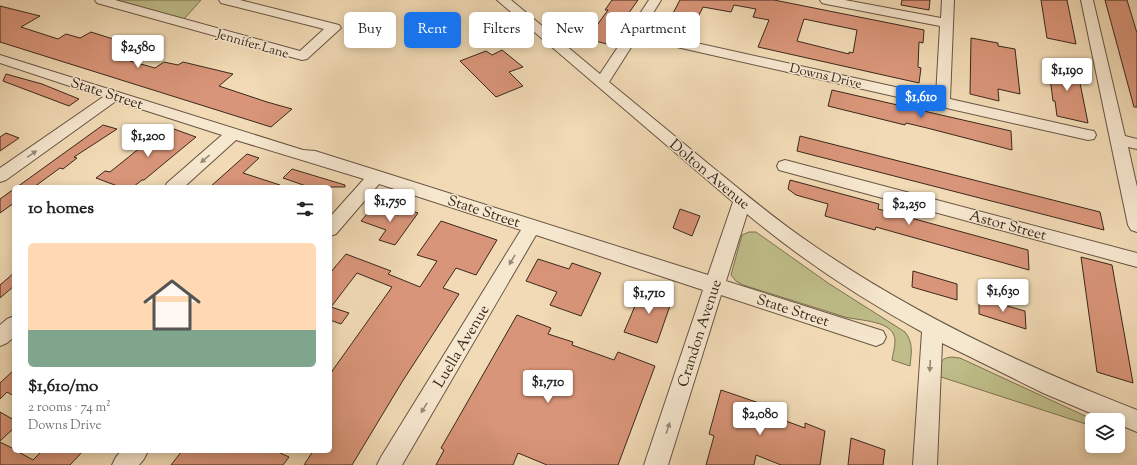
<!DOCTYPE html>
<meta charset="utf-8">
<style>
:root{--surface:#fff;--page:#f6f6f6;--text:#222;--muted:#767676;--line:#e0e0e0;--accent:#1a73e8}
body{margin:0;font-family:"Sorts Mill Goudy",serif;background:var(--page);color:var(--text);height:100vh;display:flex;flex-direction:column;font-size:15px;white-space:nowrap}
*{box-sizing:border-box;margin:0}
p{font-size:13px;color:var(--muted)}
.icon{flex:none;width:22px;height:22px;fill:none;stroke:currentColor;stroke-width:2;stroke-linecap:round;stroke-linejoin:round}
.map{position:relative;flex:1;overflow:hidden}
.drawer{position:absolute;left:12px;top:185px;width:320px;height:268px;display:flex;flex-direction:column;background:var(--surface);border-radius:6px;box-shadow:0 2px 10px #0003}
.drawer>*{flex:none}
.guide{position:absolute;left:344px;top:12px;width:380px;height:36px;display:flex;gap:8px}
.tools{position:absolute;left:1085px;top:413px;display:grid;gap:8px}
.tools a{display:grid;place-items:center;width:40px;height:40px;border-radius:6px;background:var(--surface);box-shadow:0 2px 10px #0003;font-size:20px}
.price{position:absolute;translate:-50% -34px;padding:0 9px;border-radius:4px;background:#fff;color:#222;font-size:13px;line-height:26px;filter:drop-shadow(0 1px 2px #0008)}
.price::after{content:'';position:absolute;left:50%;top:24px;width:12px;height:9px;margin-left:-6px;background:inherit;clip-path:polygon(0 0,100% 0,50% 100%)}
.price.selected{background:var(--accent);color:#fff}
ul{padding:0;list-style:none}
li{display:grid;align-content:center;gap:8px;height:212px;padding:0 16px}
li+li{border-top:1px solid var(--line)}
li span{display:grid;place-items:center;height:124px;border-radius:6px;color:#555}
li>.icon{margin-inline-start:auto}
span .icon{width:72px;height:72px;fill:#fffc;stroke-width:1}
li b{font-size:17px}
h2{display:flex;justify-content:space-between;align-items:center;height:48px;padding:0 16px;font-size:17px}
.pill{padding:0 14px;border-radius:6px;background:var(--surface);box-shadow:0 2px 10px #0003;font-size:14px;line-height:36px}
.pill.selected{background:var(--accent);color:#fff}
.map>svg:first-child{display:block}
</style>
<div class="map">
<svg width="1137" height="465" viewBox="0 0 1137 465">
<rect width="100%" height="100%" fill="#f1dab5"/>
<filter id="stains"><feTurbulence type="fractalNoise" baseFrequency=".005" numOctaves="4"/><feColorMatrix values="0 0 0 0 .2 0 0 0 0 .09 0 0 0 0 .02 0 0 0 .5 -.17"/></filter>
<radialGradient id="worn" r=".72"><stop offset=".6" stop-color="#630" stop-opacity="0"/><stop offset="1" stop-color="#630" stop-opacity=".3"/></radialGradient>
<path fill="#bfbe8a" stroke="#7c7353" d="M115,0H201L184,19Z
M749,232H756L828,283L905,332C914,343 911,354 910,366L892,360C893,354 895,347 895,341C895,320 860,321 845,317L743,285L736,281L731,275L742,235Z
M952,357L960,358L1094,420H1092V426L938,376C940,364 939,358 952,357Z"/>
<path fill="#d99579" stroke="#3a281c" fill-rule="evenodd" d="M612,0H638L607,44L587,39L608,10H605Z
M680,0H774L924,30L923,43L919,42L918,67L921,68L919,83L758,47L769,20L753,17L756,9L734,5L731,12L703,7L698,17L696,16L687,32L659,26L666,13L672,15ZM804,19L857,30L853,53L849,52V54L797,41Z
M902,0H930L929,10L901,5Z
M1041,0H1067L1076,44L1047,38Z
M1105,0H1127L1137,33V107H1134Z
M0,6L40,16L21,27L58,39L66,34L80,38L91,32L132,45L130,46L145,51L130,61L155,68L164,62L178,65L183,62L233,74L219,86L267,102L292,109L271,127L0,42Z
M971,38L998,43V46L1015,49L1020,94L998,89L999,101L970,94Z
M502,50L523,67L509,72L523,86L496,97L460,61L486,51L492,55Z
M1048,62L1077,68L1088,123L1057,116L1055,101H1053Z
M6,74L42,84L79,99L69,106L3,81Z
M832,90L1011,131L1012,150L927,128L906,123L905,125L828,106Z
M103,125L117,129L74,157L77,158L63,169L60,168L34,187H17Z
M163,125L196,137L144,180H142L133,187H120L96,178L105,171L110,172L156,135L151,134Z
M6,133L19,138L0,151V137Z
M800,136L1100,212L1104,230L797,151Z
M247,154L259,158L243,173L280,185V187H210Z
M292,169L345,185V187H309L283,178Z
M790,180L879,204L878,209L1028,250L1029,270L876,227L875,230L825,216L828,204L796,195L788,189Z
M14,189V203L0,213V199Z
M374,206L398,215L403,208L418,213L395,245L379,240L386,230L361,221Z
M680,209L700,216L692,236L673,228Z
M441,221L497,240L476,275L456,268L443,288L459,294L402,382L352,465H304L313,451H330V374L392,287L357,273L331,307L349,313L341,324L330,320V273L346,254L391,271L388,274L420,287L437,261L417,255Z
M1081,257L1112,265L1133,383L1097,372Z
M538,259L569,269L572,263L601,273L581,316L550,305L557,292L526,281Z
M913,271L957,284V300L912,287Z
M14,273V286L0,298V285Z
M643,287L673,297L657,343L624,332Z
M979,298L1025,311L1026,329L979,314Z
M517,315L551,328L548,334L573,342L572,345L614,360L618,352L655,366L618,465H547L518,453L513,465H436L444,450L441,448L456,422Z
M14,370V396L7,392L0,399V383Z
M721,390L762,404L761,412L805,428V423L825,431L820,465H781L756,455L754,465H706L714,436L709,434Z
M0,412L14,420V428L0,441Z
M851,438L885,450L883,465H848Z
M0,442L14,449V451H17L33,460L42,451H83L70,465H0Z
M182,451H276L289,457L283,465H171Z"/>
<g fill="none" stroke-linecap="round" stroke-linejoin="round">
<g stroke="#685442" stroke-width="2">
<path id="minor" d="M95,0H115L300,51L324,29L221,3L219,0H240L339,25L341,28L307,59L302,60L97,3Z
M497,0H511L600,74L649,0H661L642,31L936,96L940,26L826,4L822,3L820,0H845L941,18L942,0H954L950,99L1088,130L1094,131L1096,135L1094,139L1088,140L637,38L609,82C643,110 677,138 711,166C744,193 777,221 813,245C913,314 1023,366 1137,410V432L1118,424V420H1107L1043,393L942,343L937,465H913L922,332C860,298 801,259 747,214L726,281L883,331L886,337L883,343L876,346L721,295L668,465H644L703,290L536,235L402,465H377L381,457L521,230L379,184L336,234L330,236V217L364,179L236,140L184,187H165L167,183L222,135L116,101L6,180L0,182V168L103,97L0,63V55L303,150L315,151L382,172L708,275L733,202Z
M1081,0H1093L1125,136L1137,139V149L1128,147L1137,187V232L1131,230L1128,225Z
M785,160L1137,253V267L779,170L777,166L779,162Z
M14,316V337L7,343L0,346V325L7,319Z
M121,451H148L144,459L139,465H112L116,457Z"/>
</g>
<use href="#minor" fill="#f6e7cf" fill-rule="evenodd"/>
</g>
<defs><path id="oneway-solid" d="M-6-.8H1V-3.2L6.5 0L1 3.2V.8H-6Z"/></defs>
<g fill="#988876">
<use href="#oneway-solid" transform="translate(32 154) rotate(-35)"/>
<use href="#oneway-solid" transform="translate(205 159) rotate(139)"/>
<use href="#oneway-solid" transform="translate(512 260) rotate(121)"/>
<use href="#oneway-solid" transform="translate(930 366) rotate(93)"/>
<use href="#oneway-solid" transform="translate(424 408) rotate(121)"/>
<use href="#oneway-solid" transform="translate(668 428) rotate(-72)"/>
</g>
<g text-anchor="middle" stroke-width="3" stroke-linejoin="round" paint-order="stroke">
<g font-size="13" fill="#3a281c" stroke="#f6e7cf">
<text transform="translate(253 43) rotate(16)" y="5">Jennifer Lane</text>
<text transform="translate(826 75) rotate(13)" y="5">Downs Drive</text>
</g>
<g font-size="15" fill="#3a281c" stroke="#f6e7cf">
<text transform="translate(107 93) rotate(18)" y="5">State Street</text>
<text transform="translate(710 174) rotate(40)" y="5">Dolton Avenue</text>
<text transform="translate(484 211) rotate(18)" y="5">State Street</text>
<text transform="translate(1008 225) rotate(15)" y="5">Astor Street</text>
<text transform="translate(793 310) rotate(18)" y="5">State Street</text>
<text transform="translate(699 333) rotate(-72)" y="5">Crandon Avenue</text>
<text transform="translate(461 346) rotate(-59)" y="5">Luella Avenue</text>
</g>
</g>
<rect width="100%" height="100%" filter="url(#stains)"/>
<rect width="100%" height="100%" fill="url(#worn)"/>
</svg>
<div class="tools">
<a><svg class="icon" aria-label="layers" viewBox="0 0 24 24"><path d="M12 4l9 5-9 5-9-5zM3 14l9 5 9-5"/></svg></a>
</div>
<b class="price" style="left:138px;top:69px">$2,580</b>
<b class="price" style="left:1067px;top:92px">$1,190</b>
<b class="price selected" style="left:921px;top:119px">$1,610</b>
<b class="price" style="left:148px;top:158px">$1,200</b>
<b class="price" style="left:390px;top:223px">$1,750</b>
<b class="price" style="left:909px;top:226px">$2,250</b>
<b class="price" style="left:1003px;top:313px">$1,630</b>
<b class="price" style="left:649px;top:315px">$1,710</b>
<b class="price" style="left:548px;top:404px">$1,710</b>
<b class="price" style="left:760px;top:436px">$2,080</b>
<div class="guide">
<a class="pill">Buy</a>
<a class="pill selected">Rent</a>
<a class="pill">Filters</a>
<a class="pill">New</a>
<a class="pill">Apartment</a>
</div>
<section class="drawer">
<h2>10 homes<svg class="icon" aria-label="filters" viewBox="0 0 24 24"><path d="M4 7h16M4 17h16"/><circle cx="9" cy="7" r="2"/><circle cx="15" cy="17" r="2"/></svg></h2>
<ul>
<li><span style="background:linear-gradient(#ffd9b3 70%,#7fa58c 0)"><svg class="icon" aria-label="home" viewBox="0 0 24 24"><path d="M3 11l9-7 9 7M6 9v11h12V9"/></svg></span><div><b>$1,610/mo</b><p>2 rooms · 74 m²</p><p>Downs Drive</p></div></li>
</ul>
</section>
</div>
